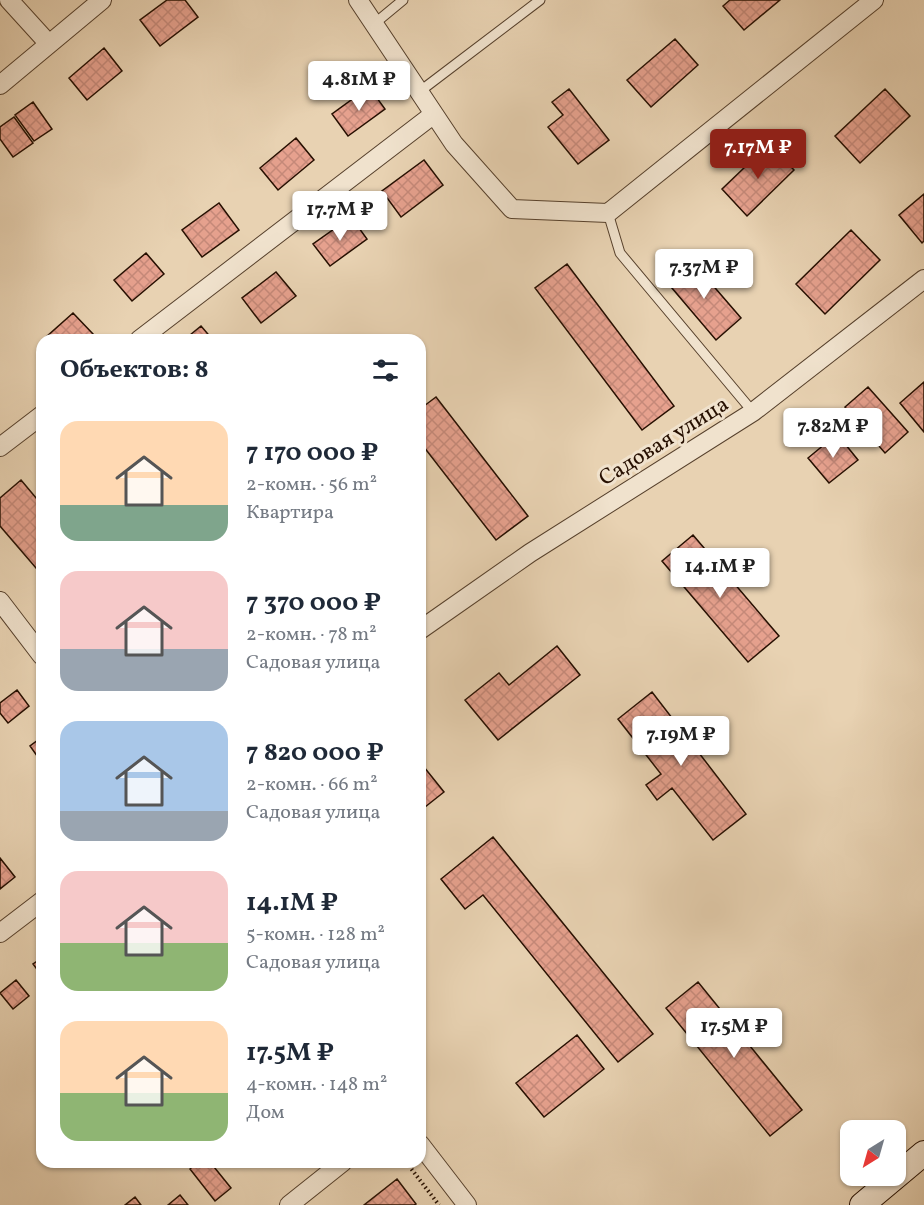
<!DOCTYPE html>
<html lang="ru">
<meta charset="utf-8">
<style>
:root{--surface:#fff;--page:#f2f2f3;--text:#1f2937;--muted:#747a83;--accent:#8f2418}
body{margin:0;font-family:Vollkorn,serif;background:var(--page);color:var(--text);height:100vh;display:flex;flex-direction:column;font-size:22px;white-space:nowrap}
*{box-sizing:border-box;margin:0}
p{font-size:20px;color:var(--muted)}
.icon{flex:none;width:33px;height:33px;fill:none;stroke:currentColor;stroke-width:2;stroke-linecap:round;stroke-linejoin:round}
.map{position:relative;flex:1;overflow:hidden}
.panel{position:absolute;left:36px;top:334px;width:390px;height:834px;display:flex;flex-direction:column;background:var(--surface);border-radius:18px;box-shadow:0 2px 4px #0004}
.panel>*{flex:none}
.needle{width:39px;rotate:217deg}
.controls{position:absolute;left:840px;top:1120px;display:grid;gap:12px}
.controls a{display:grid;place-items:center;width:66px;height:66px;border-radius:12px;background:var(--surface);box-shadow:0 2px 4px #0004;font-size:30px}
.price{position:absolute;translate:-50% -51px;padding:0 14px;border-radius:6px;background:#fff;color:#222;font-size:20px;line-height:39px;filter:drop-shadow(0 2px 3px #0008)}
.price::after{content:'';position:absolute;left:50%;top:36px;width:18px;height:14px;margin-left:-9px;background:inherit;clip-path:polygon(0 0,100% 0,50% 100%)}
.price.selected{background:var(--accent);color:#fff}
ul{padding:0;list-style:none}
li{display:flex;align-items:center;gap:18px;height:150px;padding:0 24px}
li span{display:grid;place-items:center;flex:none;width:168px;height:120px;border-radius:18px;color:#555}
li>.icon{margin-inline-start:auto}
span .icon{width:72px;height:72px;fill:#fffc;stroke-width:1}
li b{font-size:26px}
h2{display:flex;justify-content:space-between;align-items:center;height:72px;padding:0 24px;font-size:26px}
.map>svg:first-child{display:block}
</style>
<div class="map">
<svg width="924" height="1205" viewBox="0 0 924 1205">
<defs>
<pattern id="building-cross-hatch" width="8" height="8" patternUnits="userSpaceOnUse" patternTransform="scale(1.5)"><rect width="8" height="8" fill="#e6a18e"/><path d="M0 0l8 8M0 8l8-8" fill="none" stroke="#c58979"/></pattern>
</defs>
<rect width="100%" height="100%" fill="#e8d2b2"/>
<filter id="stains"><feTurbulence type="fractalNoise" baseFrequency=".00333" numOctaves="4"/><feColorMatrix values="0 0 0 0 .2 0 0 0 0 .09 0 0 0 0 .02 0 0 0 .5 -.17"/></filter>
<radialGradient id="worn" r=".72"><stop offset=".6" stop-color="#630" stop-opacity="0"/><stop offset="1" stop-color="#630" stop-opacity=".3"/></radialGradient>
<path fill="url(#building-cross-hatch)" stroke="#260f00" stroke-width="1.5" d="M167,0H185L198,17L160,46L140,20Z
M730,0H780L744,30L723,6Z
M675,39L698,65L651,107L627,80Z
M104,48L122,71L87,100L69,78Z
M369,87L385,109L348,136L332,114Z
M569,89L609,140L578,164L548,127L563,115L552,102Z
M885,89L910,116L860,163L835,136Z
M33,102L52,129L34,141L15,115Z
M14,117L33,143L13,157L0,139V127Z
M296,138L314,160L278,190L260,168Z
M769,144L794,170L747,216L722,189Z
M424,160L443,185L401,217L382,191Z
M924,194V241L922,243L899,215Z
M219,203L239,230L202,257L182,230Z
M351,217L367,239L330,266L313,244Z
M851,230L880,260L825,314L796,284Z
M146,253L164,274L132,301L114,280Z
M691,260L741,318L716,340L666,281Z
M567,264L674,406L642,430L535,288Z
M276,272L296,296L261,323L242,298Z
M73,313L93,334L86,340H48L45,338Z
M201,326L213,340H184Z
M924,382V432L900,403Z
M868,387L908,432L885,453L845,407Z
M436,397L528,516L496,540L420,442V409Z
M837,434L858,460L829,483L808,458Z
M21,480L42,505V575L0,526V498Z
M693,535L779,636L748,662L662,561Z
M557,646L580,675L498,740L465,700L499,673L509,685Z
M17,690L29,706L8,723L0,713V703Z
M652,692L746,814L713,840L672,788L657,800L646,785L661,774L618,719Z
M42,737V758L40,760L30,746Z
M420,762L444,792L420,811Z
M493,837L653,1034L618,1062L483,895L465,909L441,879Z
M0,858L15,877L0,889Z
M42,958V976L33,964Z
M16,980L29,996L13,1009L0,993Z
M698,982L802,1110L770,1136L666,1008Z
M577,1035L604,1069L544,1117L516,1083Z
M197,1162H210L231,1188L215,1201L190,1169Z
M397,1179L416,1204L414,1205H364Z
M180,1195L188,1205H168Z
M135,1197L141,1205H125Z"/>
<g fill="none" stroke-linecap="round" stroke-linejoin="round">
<g stroke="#56402c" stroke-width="11">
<path id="lane" d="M374,24L403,0
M419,92L540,0
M608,213L620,253L753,412"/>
</g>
<g stroke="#56402c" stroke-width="20">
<path id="street" d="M9,0L49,44
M358,0L454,144L512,209L608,213L874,0
M0,85L102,0
M139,340L434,114
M0,447L42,415
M0,601L42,656
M420,630L530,553L753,412L924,279
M0,933L42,901
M420,1144L467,1205
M289,1205L343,1162"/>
</g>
<g stroke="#260f00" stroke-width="26">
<path id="secondary" d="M862,1205L924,1153"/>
</g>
<path stroke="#260f00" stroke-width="4" stroke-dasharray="1.5 3" stroke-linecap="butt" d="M406,1162L439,1205"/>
<use href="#lane" stroke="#f0e2cd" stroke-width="9"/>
<use href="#street" stroke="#f0e2cd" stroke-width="18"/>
<use href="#secondary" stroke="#f0e2cd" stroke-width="24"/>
</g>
<g text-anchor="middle" stroke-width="6" stroke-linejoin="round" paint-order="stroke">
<g font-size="22" fill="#260f00" stroke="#f0e2cd">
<text transform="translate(663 440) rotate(-32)" y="8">Садовая улица</text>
</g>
</g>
<rect width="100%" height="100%" filter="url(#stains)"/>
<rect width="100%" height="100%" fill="url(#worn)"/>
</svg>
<div class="controls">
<a><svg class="needle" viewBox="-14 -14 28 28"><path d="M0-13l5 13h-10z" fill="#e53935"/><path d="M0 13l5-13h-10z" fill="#747a83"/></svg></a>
</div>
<b class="price" style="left:359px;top:112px">4.81M ₽</b>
<b class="price selected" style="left:758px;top:180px">7.17M ₽</b>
<b class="price" style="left:340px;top:242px">17.7M ₽</b>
<b class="price" style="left:704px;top:300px">7.37M ₽</b>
<b class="price" style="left:833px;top:459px">7.82M ₽</b>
<b class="price" style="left:720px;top:599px">14.1M ₽</b>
<b class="price" style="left:681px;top:767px">7.19M ₽</b>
<b class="price" style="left:734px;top:1059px">17.5M ₽</b>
<section class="panel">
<h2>Объектов: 8<svg class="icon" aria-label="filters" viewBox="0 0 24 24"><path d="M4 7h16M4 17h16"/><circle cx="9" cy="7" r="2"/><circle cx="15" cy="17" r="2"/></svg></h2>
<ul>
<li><span style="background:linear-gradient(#ffd9b3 70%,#7fa58c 0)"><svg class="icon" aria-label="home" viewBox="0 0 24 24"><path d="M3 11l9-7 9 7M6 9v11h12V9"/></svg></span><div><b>7 170 000 ₽</b><p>2-комн. · 56 m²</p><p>Квартира</p></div></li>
<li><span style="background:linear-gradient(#f6c9c9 65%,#9aa5b1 0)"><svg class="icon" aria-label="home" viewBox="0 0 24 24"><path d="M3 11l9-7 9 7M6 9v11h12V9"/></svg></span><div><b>7 370 000 ₽</b><p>2-комн. · 78 m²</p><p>Садовая улица</p></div></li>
<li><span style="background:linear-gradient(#a9c7e8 75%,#9aa5b1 0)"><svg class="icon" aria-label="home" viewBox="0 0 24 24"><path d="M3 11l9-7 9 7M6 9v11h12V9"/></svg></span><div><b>7 820 000 ₽</b><p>2-комн. · 66 m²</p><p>Садовая улица</p></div></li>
<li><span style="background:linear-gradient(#f6c9c9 60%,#8fb573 0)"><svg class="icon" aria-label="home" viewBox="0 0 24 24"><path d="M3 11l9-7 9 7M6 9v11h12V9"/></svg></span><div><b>14.1M ₽</b><p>5-комн. · 128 m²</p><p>Садовая улица</p></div></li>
<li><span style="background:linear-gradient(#ffd9b3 60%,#8fb573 0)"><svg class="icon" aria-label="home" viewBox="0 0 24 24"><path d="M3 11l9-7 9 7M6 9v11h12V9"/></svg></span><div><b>17.5M ₽</b><p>4-комн. · 148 m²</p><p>Дом</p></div></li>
</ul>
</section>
</div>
